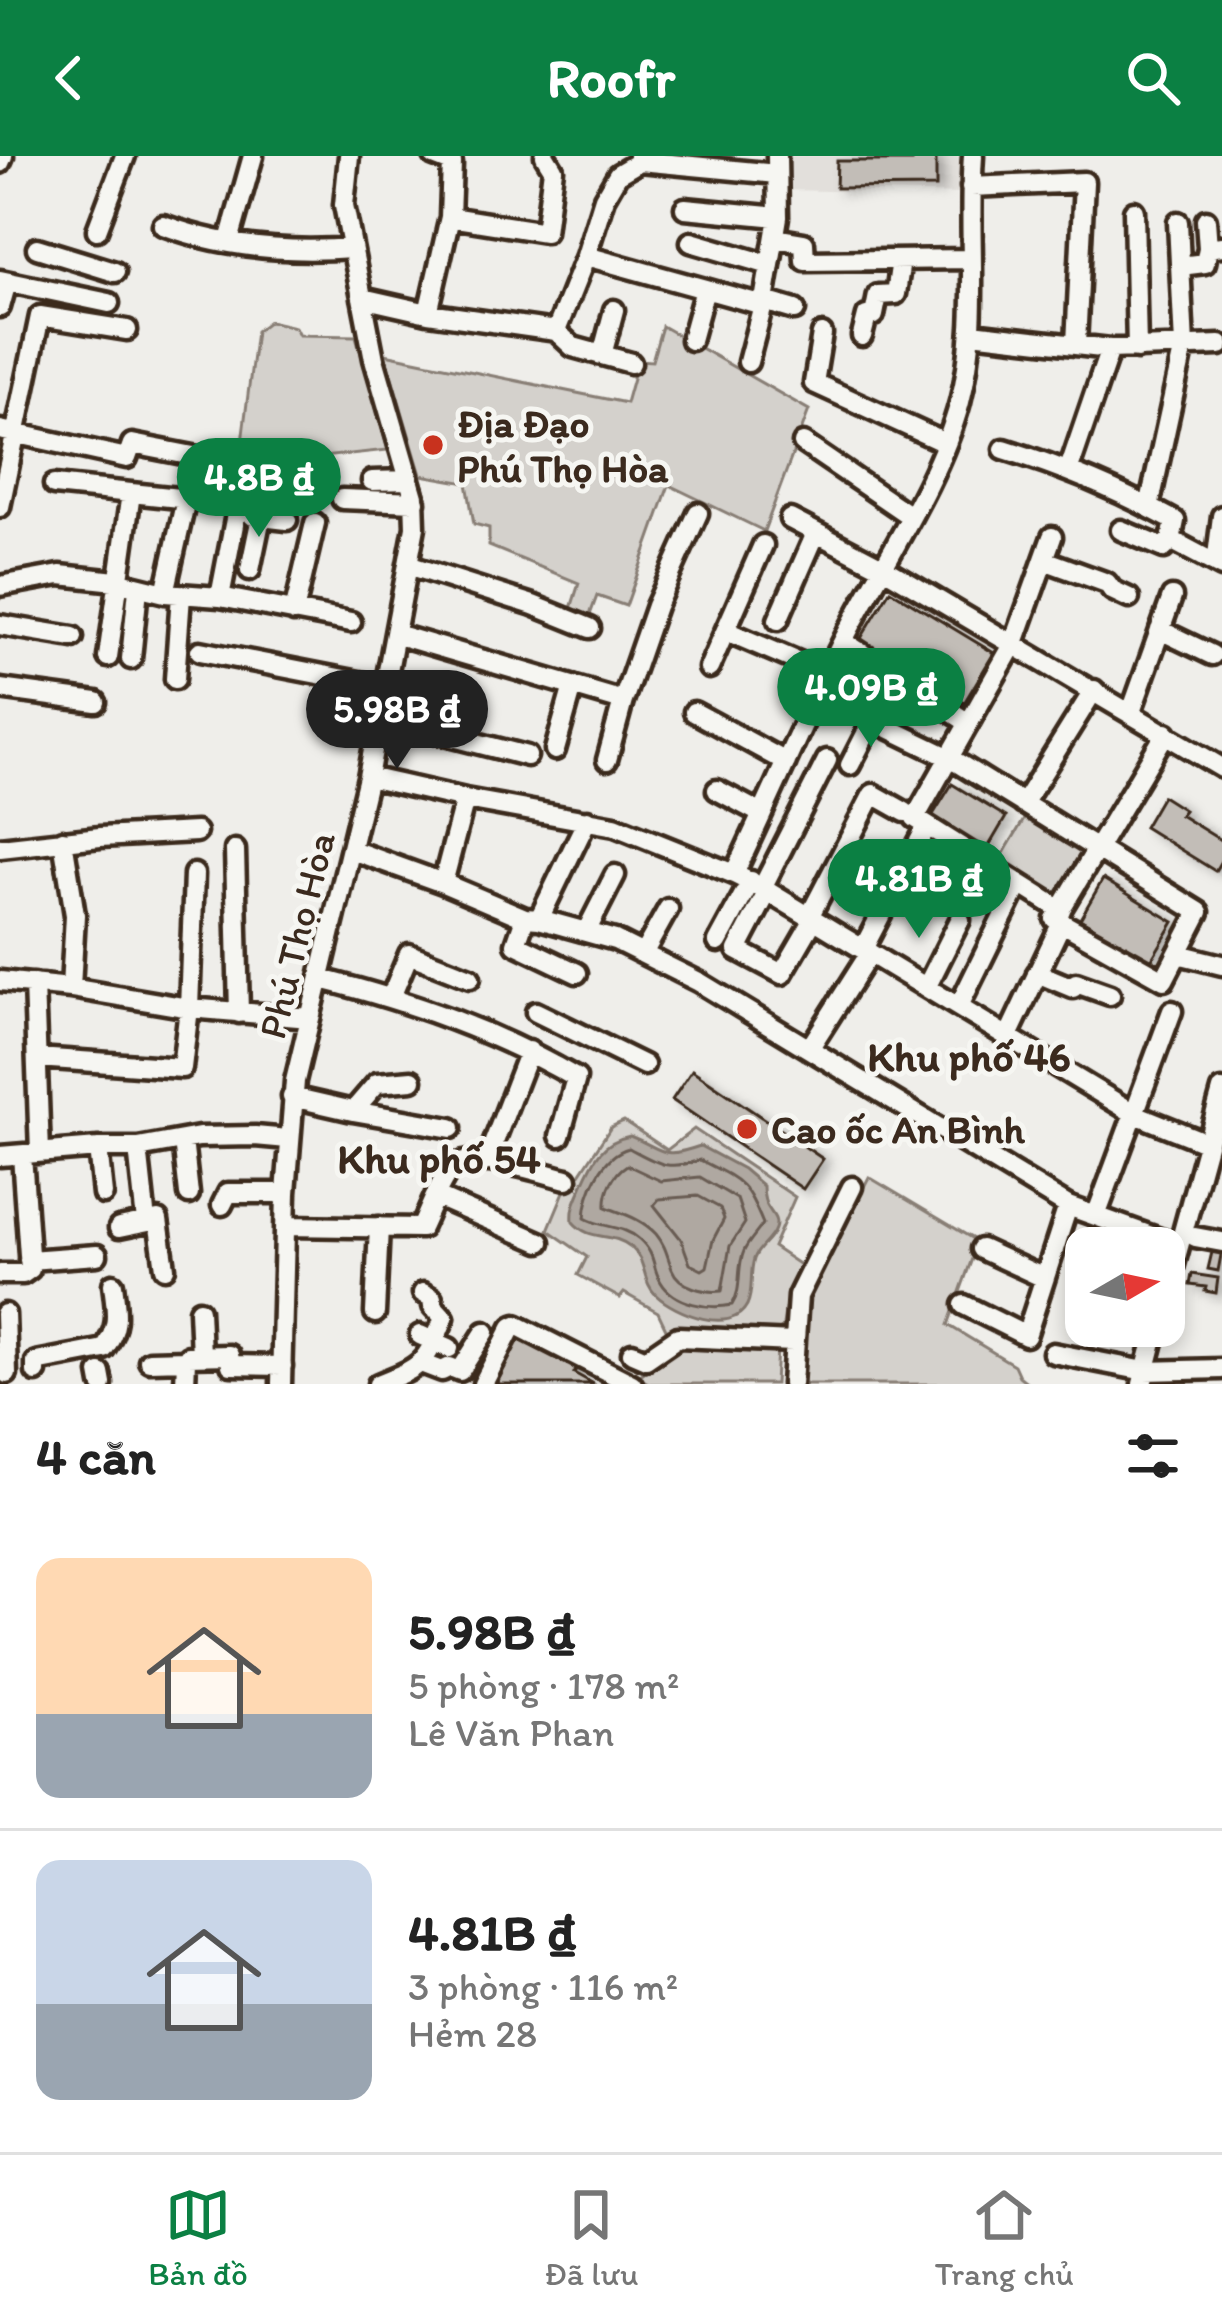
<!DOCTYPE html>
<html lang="vi">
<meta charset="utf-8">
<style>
:root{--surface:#fff;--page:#f6f6f6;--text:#222;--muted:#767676;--line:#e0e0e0;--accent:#0b8043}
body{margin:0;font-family:Itim,sans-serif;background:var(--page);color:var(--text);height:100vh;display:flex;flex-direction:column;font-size:45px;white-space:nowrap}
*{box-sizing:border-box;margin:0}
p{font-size:39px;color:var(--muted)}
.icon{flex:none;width:66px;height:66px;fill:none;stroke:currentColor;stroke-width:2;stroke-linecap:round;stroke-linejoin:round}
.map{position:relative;height:1228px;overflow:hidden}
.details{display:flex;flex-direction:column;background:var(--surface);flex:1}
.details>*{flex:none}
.needle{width:78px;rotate:81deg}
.controls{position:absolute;left:1065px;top:1071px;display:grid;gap:24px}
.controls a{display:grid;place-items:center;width:120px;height:120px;border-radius:24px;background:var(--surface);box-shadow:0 6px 18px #0003;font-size:60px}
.price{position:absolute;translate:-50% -102px;padding:0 27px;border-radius:42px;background:var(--accent);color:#fff;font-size:39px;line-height:78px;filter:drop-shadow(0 3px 6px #0008)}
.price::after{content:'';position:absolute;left:50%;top:72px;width:36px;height:27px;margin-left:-18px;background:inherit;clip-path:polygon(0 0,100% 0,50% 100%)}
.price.on{background:#222;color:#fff}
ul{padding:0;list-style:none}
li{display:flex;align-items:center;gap:36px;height:300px;padding:0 36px}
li+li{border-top:3px solid var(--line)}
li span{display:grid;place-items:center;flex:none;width:336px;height:240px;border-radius:24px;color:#555}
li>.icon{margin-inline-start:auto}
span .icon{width:144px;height:144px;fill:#fffc;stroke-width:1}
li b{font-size:51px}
h2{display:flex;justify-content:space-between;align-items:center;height:144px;padding:0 36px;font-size:51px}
header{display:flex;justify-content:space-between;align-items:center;height:156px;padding:0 36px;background:var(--accent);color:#fff;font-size:54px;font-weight:700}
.tab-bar{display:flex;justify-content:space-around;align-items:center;height:168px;border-top:3px solid var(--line);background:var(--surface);font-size:33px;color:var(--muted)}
.tab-bar a{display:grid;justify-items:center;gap:6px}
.tab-bar .on{color:var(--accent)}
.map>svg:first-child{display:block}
</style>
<header><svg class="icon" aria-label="back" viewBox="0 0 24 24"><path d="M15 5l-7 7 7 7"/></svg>Roofr<svg class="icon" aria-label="search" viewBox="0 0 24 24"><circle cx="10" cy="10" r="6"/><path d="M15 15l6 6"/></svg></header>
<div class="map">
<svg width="1222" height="1228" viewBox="0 0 1222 1228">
<defs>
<filter id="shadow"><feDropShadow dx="7" dy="4" stdDeviation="6" flood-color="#0004"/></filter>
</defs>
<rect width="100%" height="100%" fill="#efeeea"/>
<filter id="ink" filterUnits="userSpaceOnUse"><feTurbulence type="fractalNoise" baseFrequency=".00833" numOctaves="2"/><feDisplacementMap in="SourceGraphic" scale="24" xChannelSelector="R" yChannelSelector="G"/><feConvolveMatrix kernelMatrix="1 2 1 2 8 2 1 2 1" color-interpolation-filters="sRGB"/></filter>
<g filter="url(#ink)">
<path fill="#e2dfdb" d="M784,0H967L964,38L783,34Z"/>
<path fill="#d4d1cc" stroke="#887e75" stroke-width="3" d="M269,165L295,171L299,179L356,180L388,294L312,302L314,319L296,327L238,318L256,175Z
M662,170L809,254L764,375L669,329L626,450L597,440L587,467L569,459L579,427L489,390V372L474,368L467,327L421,319L385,198L626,247L638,204L652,205Z
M1026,660L1086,695L1057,745L997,709Z
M624,965L667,994L694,973L795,1041L773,1091L800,1109L787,1141L783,1169L778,1177L666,1173L658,1156L624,1137L620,1142L578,1119L587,1101L548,1074L568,1026L576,1024L611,971Z
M869,1021L978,1086L948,1169L1014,1209L1019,1220L1029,1228H802L806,1143Z
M679,1187L777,1192L775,1228H650L638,1221Z"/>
<path fill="#afa8a1" stroke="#81766d" stroke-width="3" d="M630,980C665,994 660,1004 700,990L743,1013L763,1030C763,1035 764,1043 766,1048C770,1057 779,1062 775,1073C771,1085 758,1091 754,1103C749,1118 754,1135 747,1149C731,1180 675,1157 656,1139C642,1126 647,1105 631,1091C611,1075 590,1086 573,1066C572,1053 574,1049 579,1037C591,1010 598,986 630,980Z"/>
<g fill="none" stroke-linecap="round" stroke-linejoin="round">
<path stroke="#695c52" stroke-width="3" d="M629,992C659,1008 667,1015 700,1004C743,1026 745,1025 763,1068C757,1077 748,1086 744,1095C736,1113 743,1132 732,1149C709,1154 674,1148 661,1126C651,1110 657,1099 639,1083C623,1069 602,1072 585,1062C586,1037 602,999 629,992Z
M627,1009L661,1025L700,1021L737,1043L745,1067L730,1090L722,1135C705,1137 679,1131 672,1113C667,1100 666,1090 656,1078C642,1063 624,1058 606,1051C605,1035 613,1018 627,1009Z
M698,1040L720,1052L724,1063L713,1084L707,1111L702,1114L690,1108L681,1083L654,1049L659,1043Z"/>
</g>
<path fill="#c2bdb7" stroke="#3b2a1e" stroke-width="3" filter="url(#shadow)" d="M912,0H936V31L836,32L837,5H912Z
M890,434L994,497L964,547L860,484Z
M952,628L1006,661L986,695L931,662Z
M1162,640L1184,654L1180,659L1222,685V703L1215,715L1144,671Z
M1103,723L1174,766L1150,806L1080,763Z
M692,914L823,1003L803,1033L672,944Z
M1213,1092L1222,1094L1218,1115L1208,1113Z
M1192,1118L1218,1122L1216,1137L1205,1135L1206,1131L1190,1129Z
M518,1175L579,1208L574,1217L594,1228H490Z"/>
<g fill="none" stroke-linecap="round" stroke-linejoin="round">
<g stroke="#3b2a1e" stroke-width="27">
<path id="minor" d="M640,5L777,18
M0,7L3,0
M971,31L1084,26L1076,188
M685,52L778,61
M1134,55L1137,193
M450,61L545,76L553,13L545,0
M1206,64L1208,92
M163,69C223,91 288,97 352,92
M97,74L125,0
M775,82L804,87L805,105L971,103
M229,85L253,0
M691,86L770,109
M37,92L115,116
M586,100L763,149
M1180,110L1205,107L1208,92L1222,90
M0,124L109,147
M362,142L428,157L556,175L586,100L604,42L618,18L640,5L638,0
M764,145L795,154
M0,151L7,126
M428,157L450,61L452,7L434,0
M556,175L573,191L631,207
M972,177L1110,193L1220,189
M822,178L814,227L945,287
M862,180L867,160L874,159L878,139L896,138L901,104
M691,184L705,133
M602,199L614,154
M748,206L764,145L778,61L777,0
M0,274L127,302L132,288L219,305
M803,287L910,360
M1004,293C1065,312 1118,334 1175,365L1171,384L1222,411
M1069,313L1110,193
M372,325L409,324
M54,329L208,345
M342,343L415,346
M0,351L40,160L127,174
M1149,351L1184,190L1178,66
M253,360L287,364
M790,363L882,411L1222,612
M1121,374L1164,392L1171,384
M1052,381L1014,487L915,662L1061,754
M1044,404L1107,427L1112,434L1129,442
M1216,408L1222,360
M408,409L533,449L590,472
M250,414L261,361
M0,430L60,419L116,425L165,437L220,441L351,466
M165,437L186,343
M220,441L244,317
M294,456L315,367
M778,464L816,377
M0,469L73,481
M1160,474L1212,499
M726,475L827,518
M395,478L623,545
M843,485L967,566
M200,495L385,531
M108,501L131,337
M131,503L138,432
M709,512L763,389
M175,523L181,439
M0,533L96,546
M818,538L948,601L1199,756L1164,824L1055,763L1166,577
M694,556L786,606
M1131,556L1172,441
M379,562L527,600
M555,594L573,530
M607,604L623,545L656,450L698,357
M850,609L873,564
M368,621L465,643L615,670L734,718L762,732L1135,958L1207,987
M717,634L762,658
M1023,648L1094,534
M63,684L75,759L71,832
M0,692L100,681L196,676
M235,694L239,857
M352,694L443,727L525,762L539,763L615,784L699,826L1068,1050L1179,1090
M906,710L968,743
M734,718C771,640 805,561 843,485C880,411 939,326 960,246C981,166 967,82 973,0
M443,727L465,643
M762,732L827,604
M768,735L737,794L782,818L814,763
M809,761L873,638L905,656
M525,762L516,788L577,817
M539,763L587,664
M586,776L615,719
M718,786L751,725
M863,793L927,670
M643,798L668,753
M1178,798L1222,809
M1037,817L1073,832L1076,827L1110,839
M321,823C411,846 495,875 576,922L560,980
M0,825L71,832L189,852L310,862
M34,828L40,997
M927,830L960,764
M391,841L409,798L470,822
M959,850L1019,728
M536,856L644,909
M1008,880L1062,766
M809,893L870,797
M37,902L182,912L189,852L194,718
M292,941L353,955L377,927L412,924
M353,955L451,972
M183,984L189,1038
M98,992L103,1038
M138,992L146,1066
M0,1000L98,992H138L199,981L255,980L288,983
M487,1004L529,895
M437,1041L540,1086
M222,1049L228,1037H286
M1096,1060L1172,855
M285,1070L421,1072C429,1056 441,1021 453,1011C473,993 542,1017 567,1023
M119,1072L158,1064L165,1112
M1195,1081L1222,1086
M981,1093L1044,1122
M29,1104L97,1099
M0,1118H23L30,1113L22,999
M1164,1145L1222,934
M964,1149L1026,1180L1068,1050
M199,1154L201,1199
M375,1157L379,1071
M5,1158L7,1218
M420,1179L449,1192
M632,1197L646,1203L678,1181L793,1186
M1053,1197L1145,1215L1222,1213
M186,1204L188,1200L229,1199L231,1209L282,1210
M149,1205L186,1204L185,1228
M421,1207L442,1215L450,1211L460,1215L485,1176
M36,1216V1206L104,1193C121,1169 116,1155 113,1128
M100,1217L102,1228
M281,1228L286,1037L295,925L368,621L415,371L414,341L374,203L344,49L349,0
M378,1228C423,1210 425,1209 444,1162L433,1150L432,1142L423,1137
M483,1228L512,1171L516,1169L632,1228
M792,1228L798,1140L852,1031
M1142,1228L1157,1170"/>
</g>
<use href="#minor" stroke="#f6f6f2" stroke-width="18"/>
</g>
</g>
<g fill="#c8321e" stroke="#f6f6f2" stroke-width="4.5">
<circle cx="433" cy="289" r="12"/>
<circle cx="747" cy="973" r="12"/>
</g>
<g text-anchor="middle" stroke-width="10" stroke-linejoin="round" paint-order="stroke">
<g font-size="39" font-weight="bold" fill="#3b2a1e" stroke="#f6f6f2" text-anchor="start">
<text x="457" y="281">Địa Đạo<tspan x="457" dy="45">Phú Thọ Hòa</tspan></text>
<text x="771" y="987">Cao ốc An Bình</text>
</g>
<g font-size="39" fill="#3b2a1e" stroke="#f6f6f2">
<text transform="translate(296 779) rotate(-76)" y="14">Phú Thọ Hòa</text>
</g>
<g font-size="42" font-weight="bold" fill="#3b2a1e" stroke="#f6f6f2">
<text x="969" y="915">Khu phố 46</text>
<text x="439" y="1017">Khu phố 54</text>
</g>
</g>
</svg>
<div class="controls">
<a><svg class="needle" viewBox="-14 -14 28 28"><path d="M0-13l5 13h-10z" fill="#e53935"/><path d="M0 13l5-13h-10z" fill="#767676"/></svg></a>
</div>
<b class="price" style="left:259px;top:384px">4.8B ₫</b>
<b class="price" style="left:871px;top:594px">4.09B ₫</b>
<b class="price on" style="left:397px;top:616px">5.98B ₫</b>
<b class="price" style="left:919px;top:785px">4.81B ₫</b>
</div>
<section class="details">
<h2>4 căn<svg class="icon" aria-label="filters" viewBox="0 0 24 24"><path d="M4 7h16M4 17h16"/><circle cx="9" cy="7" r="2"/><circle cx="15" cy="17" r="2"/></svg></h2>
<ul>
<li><span style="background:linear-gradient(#ffd9b3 65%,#9aa5b1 0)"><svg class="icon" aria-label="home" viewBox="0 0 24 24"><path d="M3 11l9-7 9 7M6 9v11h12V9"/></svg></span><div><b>5.98B ₫</b><p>5 phòng · 178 m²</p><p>Lê Văn Phan</p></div></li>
<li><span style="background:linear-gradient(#c9d6e8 60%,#9aa5b1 0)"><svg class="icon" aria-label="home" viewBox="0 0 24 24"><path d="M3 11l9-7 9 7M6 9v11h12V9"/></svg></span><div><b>4.81B ₫</b><p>3 phòng · 116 m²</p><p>Hẻm 28</p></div></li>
</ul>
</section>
<nav class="tab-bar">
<a class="on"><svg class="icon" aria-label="map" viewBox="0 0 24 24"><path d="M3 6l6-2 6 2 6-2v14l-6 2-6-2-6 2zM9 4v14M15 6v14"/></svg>Bản đồ</a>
<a><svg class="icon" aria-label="saved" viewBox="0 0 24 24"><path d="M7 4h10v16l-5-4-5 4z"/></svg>Đã lưu</a>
<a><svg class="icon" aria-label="home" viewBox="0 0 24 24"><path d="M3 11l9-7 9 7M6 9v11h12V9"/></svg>Trang chủ</a>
</nav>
